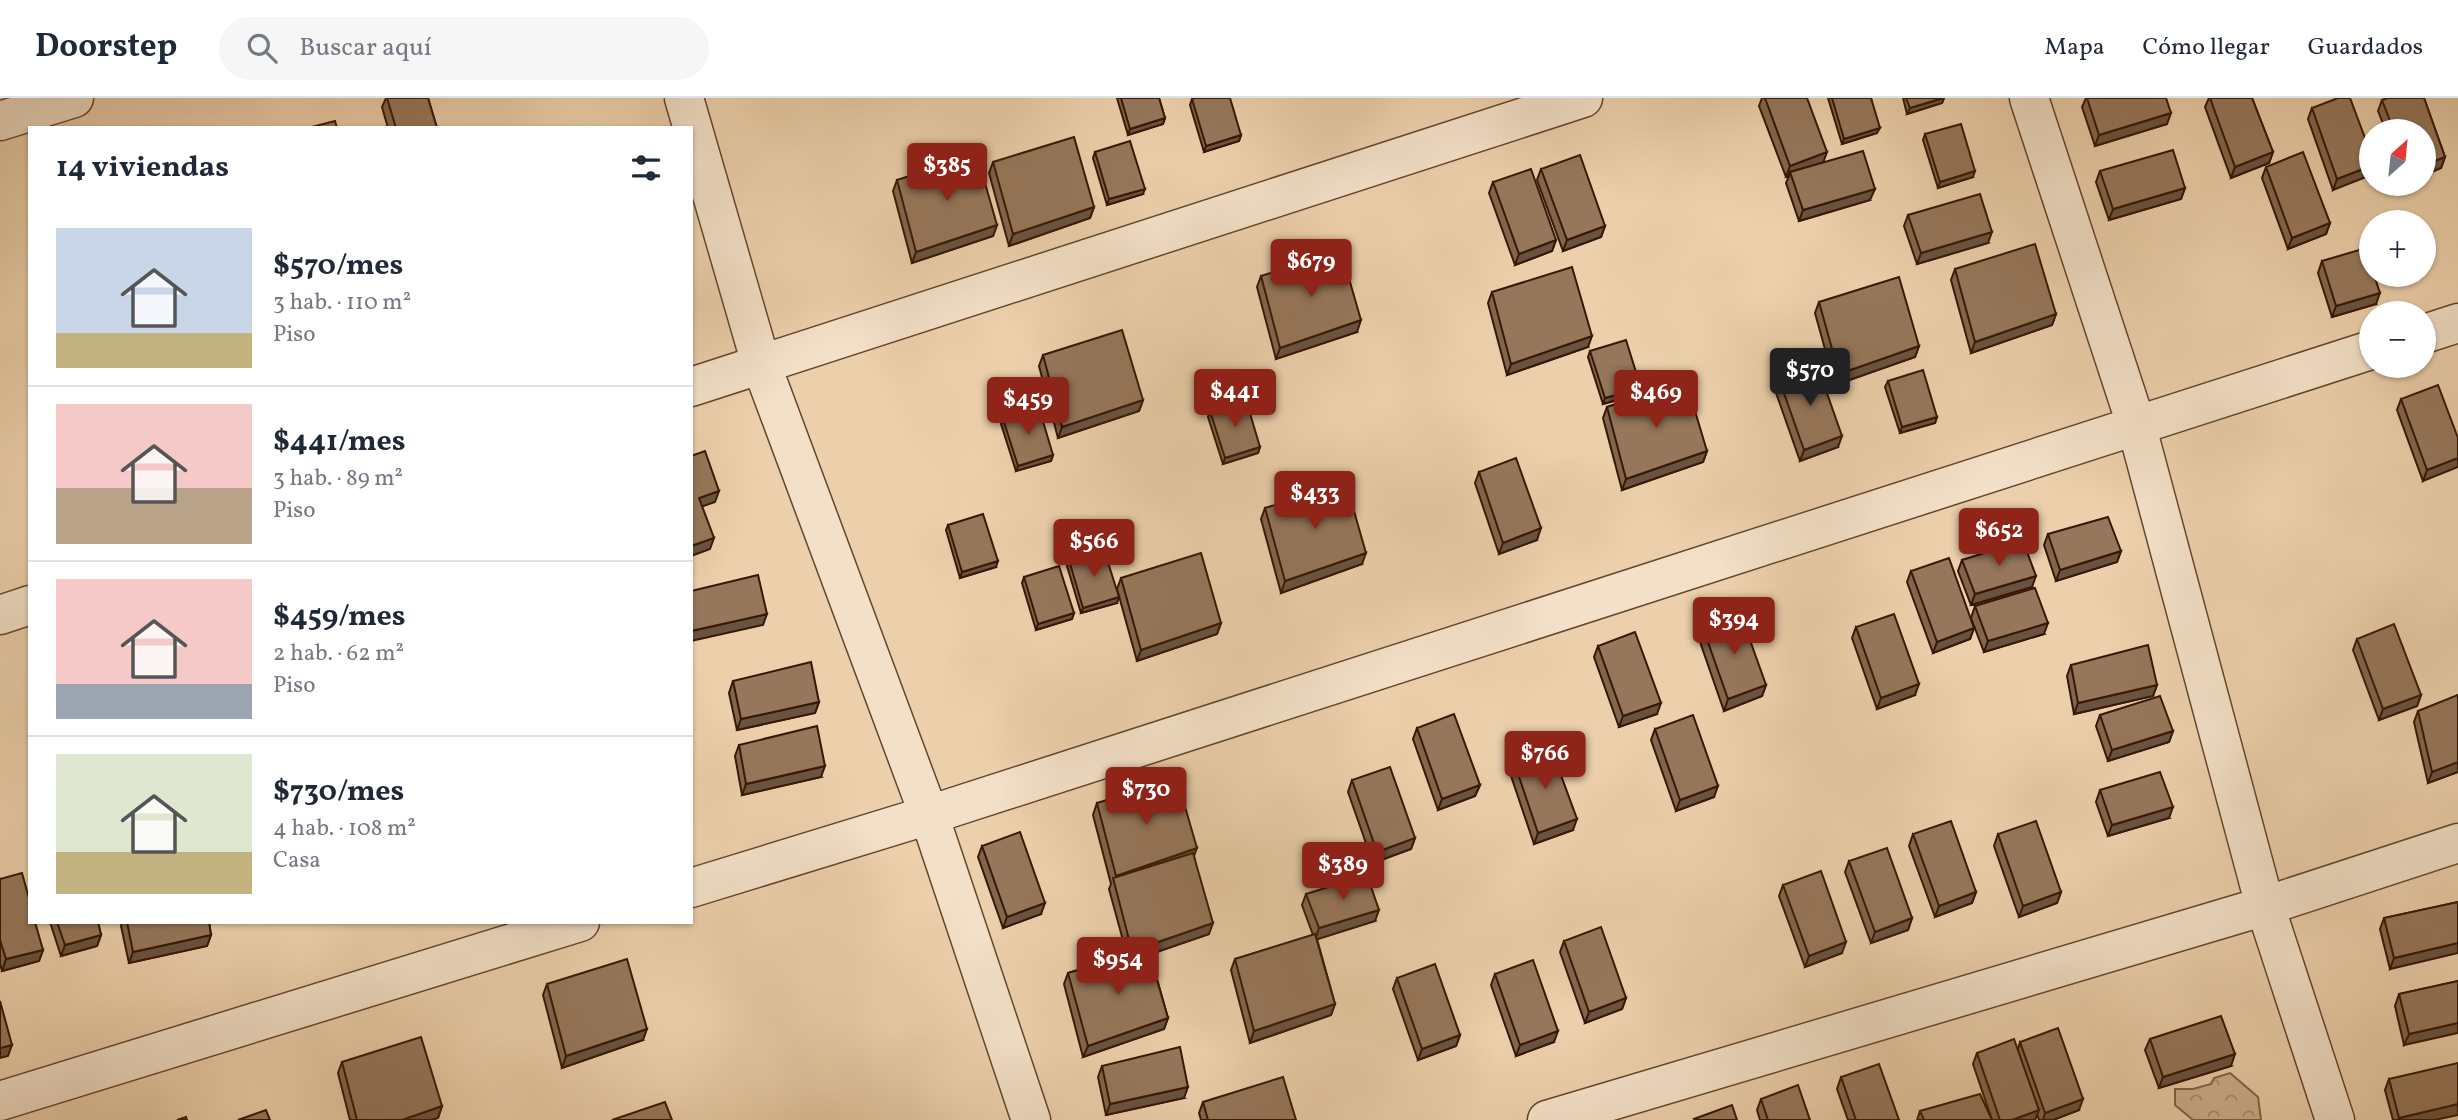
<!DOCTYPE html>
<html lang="es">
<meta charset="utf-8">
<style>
:root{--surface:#fff;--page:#f6f6f7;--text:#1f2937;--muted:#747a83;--line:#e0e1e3;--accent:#8f2418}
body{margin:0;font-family:Vollkorn,serif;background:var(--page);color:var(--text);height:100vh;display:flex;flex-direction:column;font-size:26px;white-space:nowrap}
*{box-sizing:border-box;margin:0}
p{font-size:23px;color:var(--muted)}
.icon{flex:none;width:38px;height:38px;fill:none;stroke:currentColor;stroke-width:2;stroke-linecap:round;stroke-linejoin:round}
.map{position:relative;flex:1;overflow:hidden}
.drawer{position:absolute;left:28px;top:28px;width:665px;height:798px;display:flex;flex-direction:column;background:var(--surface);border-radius:0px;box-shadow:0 2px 5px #0004}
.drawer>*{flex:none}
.needle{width:46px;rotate:27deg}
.fabs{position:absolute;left:2359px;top:21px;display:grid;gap:14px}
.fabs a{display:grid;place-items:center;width:77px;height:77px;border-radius:50%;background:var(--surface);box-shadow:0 2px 5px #0004;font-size:35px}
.price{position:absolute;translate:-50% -60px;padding:0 16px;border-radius:7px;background:var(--accent);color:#fff;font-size:23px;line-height:46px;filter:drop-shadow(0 2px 4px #0008)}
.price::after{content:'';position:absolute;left:50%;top:42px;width:21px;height:16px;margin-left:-10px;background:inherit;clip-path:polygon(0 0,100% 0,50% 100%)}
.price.current{background:#222;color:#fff}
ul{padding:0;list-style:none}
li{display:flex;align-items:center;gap:21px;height:175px;padding:0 28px}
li+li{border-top:2px solid var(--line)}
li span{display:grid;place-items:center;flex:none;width:196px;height:140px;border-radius:0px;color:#555}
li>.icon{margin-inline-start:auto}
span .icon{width:84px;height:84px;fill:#fffc;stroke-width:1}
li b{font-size:30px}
h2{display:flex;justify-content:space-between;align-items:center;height:84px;padding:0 28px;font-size:30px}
header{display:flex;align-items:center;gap:42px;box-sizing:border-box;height:98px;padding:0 35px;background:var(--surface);border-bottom:2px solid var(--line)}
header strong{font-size:33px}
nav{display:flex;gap:38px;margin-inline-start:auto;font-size:24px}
.search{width:490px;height:63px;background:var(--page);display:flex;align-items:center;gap:18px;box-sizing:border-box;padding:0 24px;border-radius:38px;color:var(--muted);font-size:26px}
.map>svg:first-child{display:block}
</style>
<header>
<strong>Doorstep</strong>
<div class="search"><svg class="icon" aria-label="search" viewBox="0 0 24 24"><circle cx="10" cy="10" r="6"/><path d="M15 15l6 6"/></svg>Buscar aquí</div>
<nav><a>Mapa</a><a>Cómo llegar</a><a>Guardados</a></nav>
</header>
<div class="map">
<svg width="2458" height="1022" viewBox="0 0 2458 1022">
<defs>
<pattern id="forest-crowns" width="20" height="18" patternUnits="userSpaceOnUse" patternTransform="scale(1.75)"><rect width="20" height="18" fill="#cdb18f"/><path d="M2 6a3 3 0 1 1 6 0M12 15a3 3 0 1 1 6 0" fill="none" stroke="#a78f73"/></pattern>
</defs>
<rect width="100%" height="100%" fill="#ecd0ab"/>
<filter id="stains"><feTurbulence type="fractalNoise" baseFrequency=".00286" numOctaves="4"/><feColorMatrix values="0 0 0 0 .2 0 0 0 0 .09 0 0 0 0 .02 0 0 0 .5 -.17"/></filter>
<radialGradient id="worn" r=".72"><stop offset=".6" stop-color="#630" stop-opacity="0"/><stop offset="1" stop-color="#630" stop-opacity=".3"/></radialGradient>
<path fill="url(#forest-crowns)" stroke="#82644a" stroke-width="2" d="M2230,975L2258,999L2261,1022H2193L2175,1007V991H2193L2211,986L2214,980Z"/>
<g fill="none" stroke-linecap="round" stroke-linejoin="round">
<g stroke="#65452e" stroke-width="41">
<path id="minor" d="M684,0L761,266L929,717L1031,1022
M2029,0L2136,326L2265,808L2458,745
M0,23L74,0
M2424,236L2458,225
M691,289L1583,0
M0,517L30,507
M691,790L929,717L2371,252
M0,1003L580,824
M1547,1022L2265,808L2335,1022"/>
</g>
<use href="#minor" stroke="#f3e0c8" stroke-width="38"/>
</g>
<path fill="#81664e" stroke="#381704" stroke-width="2" d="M386,0H428L437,30H388L382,9Z
M1117,0H1159L1165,20L1163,26L1128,37Z
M1762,0H1765L1823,64L1870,102L1799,123L1786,85L1789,78L1786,79L1759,8Z
M1828,0H1871L1877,35L1842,46Z
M1903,0H1944L1942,5L1907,16Z
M2086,0H2166L2167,26L2095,48L2082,9Z
M2209,0H2252L2273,54L2269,65L2231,80L2205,9Z
M2388,0H2424L2445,59L2441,70L2424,77V33H2386L2378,13L2382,2Z
M1192,1L1241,37L1239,43L1204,54L1190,7Z
M2312,10L2371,56L2333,92L2308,21Z
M1925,36L1973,79L1938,90L1923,42Z
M1095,54L1143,96L1107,107L1093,60Z
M993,64L1094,109L1090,120L1009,148L989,75Z
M2266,69L2330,125L2326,136L2288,151L2262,80Z
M1541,71L1605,128L1601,139L1563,153L1537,82Z
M2100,73L2185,90L2181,101L2109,122L2096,84Z
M897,82L997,127L993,138L912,165L893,93Z
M1493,84L1556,142L1552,153L1515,167L1489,95Z
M1908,117L1988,145L1917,166L1904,128Z
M2322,163L2376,206L2332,219L2318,175Z
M1955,171L2056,216L2052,227L1971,255L1951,182Z
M1261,178L1357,234L1276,261L1257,189Z
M1492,194L1588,249L1507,277L1488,205Z
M1819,204L1919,248L1915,259L1835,287L1815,215Z
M1590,253L1641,290L1638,296L1603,306L1588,259Z
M1043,257L1143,302L1139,313L1058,340L1039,268Z
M1779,281L1838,349L1800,363L1775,292Z
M1888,283L1937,319L1935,325L1900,335L1885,289Z
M2401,301L2458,340L2423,383L2397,312Z
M1607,309L1707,353L1703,364L1622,392L1603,320Z
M1210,313L1260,349L1258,355L1223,366L1208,319Z
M1003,321L1053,357L1051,363L1016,373L1001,326Z
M1479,374L1537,442L1499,456L1475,385Z
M1265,410L1362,466L1281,495L1261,421Z
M948,427L996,469L960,480L946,432Z
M2048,436L2121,453L2117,464L2056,483L2044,447Z
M1069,462L1117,505L1081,515L1067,468Z
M1962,462L2032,489L1971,507L1958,473Z
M1911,473L1974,530L1970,541L1933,555L1907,484Z
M1024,479L1074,515L1072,521L1036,532L1022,485Z
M1121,480L1221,525L1217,536L1137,563L1117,491Z
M1975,508L2044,536L1984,554L1971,520Z
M1856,529L1915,597L1877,611L1852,540Z
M1703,530L1766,587L1762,598L1724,613L1699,541Z
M2357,541L2421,597L2417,608L2379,622L2353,552Z
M1598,548L1657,616L1619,629L1594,559Z
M2071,567L2157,587L2153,598L2074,616L2067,578Z
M733,583L819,604L815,615L737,632L729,595Z
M2458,597V674L2428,685L2414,624L2418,613Z
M2100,617L2173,633L2169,644L2108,663L2096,628Z
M1417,630L1480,687L1475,698L1438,712L1413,641Z
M1655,631L1714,699L1676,713L1651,642Z
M739,647L821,679L742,697L735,658Z
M1514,664L1573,732L1534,746L1510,675Z
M1352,682L1415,740L1411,751L1373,765L1348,694Z
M2100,692L2169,720L2108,738L2096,704Z
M1097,705L1194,758L1209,836L1150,856L1168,920L1164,931L1083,959L1064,886L1068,875L1127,857L1109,791L1111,786L1093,717Z
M1913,736L1976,794L1972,805L1935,819L1909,748Z
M1998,736L2061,794L2057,805L2019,819L1994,748Z
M982,748L1041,816L1003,830L978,759Z
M1849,763L1912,820L1908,832L1871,845L1845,774Z
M0,781L43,852L39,863L2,873L0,866Z
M1783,787L1842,855L1805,869L1779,798Z
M1306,796L1375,823L1317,841L1335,906L1331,917L1250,945L1231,872L1235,861L1313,837L1302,807Z
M2458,804L2390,871L2380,831L2384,820Z
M50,824H98L101,837L97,848L61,858Z
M122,824H209L211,837L207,848L129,865L121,828Z
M1564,843L1626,900L1622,911L1585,925L1560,854Z
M1495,876L1554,944L1516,958L1491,887Z
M1397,880L1460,937L1456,948L1418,962L1393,891Z
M2458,883L2404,947L2395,908L2399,896Z
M547,886L643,942L562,970L543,897Z
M2150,941L2231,968L2159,990L2145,952Z
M2020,944L2079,1012L2053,1022H2039L2037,1016L2035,1022H1992L1973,966L1977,955L2018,951Z
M342,964L442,1008L438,1020L431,1022H350L338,975Z
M1102,968L1184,1000L1106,1017L1098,979Z
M1841,979L1899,1022H1848L1837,991Z
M2389,981L2435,1022H2393L2385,992Z
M1761,1001L1810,1022H1760L1757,1012Z
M1203,1004L1296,1022H1201L1199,1015Z
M1920,1013L1992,1022H1917Z"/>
<path fill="#695340" stroke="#381704" stroke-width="2" d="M1944,0L1942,5L1907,16L1910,10Z
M2171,15L2167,26L2095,48L2099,37Z
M1165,20L1163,26L1128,37L1130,31Z
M1880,30L1877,35L1842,46L1844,41Z
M1241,37L1239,43L1204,54L1206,48Z
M1827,54L1823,65L1790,74L1789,78L1786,79L1790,68Z
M2273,54L2269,65L2231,80L2235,69Z
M2445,59L2441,70L2424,77V67Z
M2371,68V77L2333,92L2337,81Z
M1975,73L1973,79L1938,90L1940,84Z
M2185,90L2181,101L2109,122L2113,111Z
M1145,91L1143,96L1107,107L1109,101Z
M1875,91L1870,102L1799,123L1803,112Z
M1094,109L1090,120L1009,148L1013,136Z
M2330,125L2326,136L2288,151L2292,140Z
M997,127L993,138L912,165L916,154Z
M1605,128L1601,139L1563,153L1567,142Z
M1992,134L1988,145L1917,166L1921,155Z
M1556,142L1552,153L1515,167L1519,156Z
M2380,195L2376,206L2332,219L2336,208Z
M2056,216L2052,227L1971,255L1975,244Z
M1361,222L1357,234L1276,261L1280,250Z
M1592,238L1588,249L1507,277L1511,266Z
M1919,248L1915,259L1835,287L1839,276Z
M1641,290L1638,296L1603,306L1605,300Z
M1143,302L1139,313L1058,340L1062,329Z
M1937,319L1935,325L1900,335L1902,329Z
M1842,338L1838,349L1800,363L1804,352Z
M1260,349L1258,355L1223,366L1225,360Z
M1707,353L1703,364L1622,392L1626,381Z
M1053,357L1051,363L1016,373L1018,368Z
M2458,360V369L2423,383L2427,372Z
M719,393L715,404L695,411L699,400Z
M1541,430L1537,442L1499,456L1503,445Z
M714,440L710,451L691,458V448Z
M2121,453L2117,464L2056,483L2060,472Z
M1366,455L1362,466L1281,495L1285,483Z
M998,463L996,469L960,480L962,474Z
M2036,478L2032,489L1971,507L1975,496Z
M1119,499L1117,505L1081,515L1083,510Z
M1074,515L1072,521L1036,532L1038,526Z
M767,516L763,527L691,543V533Z
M1221,525L1217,536L1137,563L1141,552Z
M2048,525L2044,536L1984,554L1988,543Z
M1974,530L1970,541L1933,555L1937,544Z
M1919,586L1915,597L1877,611L1881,600Z
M1766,587L1762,598L1724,613L1728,601Z
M2157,587L2153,598L2074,616L2078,605Z
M2421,597L2417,608L2379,622L2383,611Z
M819,604L815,615L737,632L741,621Z
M1661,605L1657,616L1619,629L1623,618Z
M2173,633L2169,644L2108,663L2112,652Z
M2458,664V674L2428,685L2432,674Z
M825,668L821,679L742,697L746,686Z
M1480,687L1475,698L1438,712L1442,701Z
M1718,688L1714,699L1676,713L1680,702Z
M2173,709L2169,720L2108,738L2112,727Z
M1577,721L1573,732L1534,746L1538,735Z
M1415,740L1411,751L1373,765L1377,754Z
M1197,750L1193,761L1114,783L1116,778Z
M1976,794L1972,805L1935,819L1939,808Z
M2061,794L2057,805L2019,819L2023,808Z
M1045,805L1041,816L1003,830L1007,819Z
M1379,812L1375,823L1315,842L1319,830Z
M1912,820L1908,832L1871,845L1875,834Z
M1213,825L1209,836L1128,864L1132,853Z
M101,837L97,848L61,858L65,847Z
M211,837L207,848L129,865L133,854Z
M1846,844L1842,855L1805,869L1809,858Z
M2458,845V855L2390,871L2394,860Z
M43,852L39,863L2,873L6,861Z
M1626,900L1622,911L1585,925L1589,914Z
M1335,906L1331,917L1250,945L1254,933Z
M1168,920L1164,931L1083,959L1088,948Z
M2458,925V935L2404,947L2409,936Z
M647,931L643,942L562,970L566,958Z
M1558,933L1554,944L1516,958L1520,947Z
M1460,937L1456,948L1418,962L1422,951Z
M12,947L8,958L0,960V950Z
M2235,956L2231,968L2159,990L2163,979Z
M1188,989L1184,1000L1106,1017L1110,1006Z
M2083,1001L2079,1012L2053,1022H2043L2045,1015Z
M2458,1006V1017L2435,1022H2398L2399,1020Z
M442,1008L438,1020L431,1022H402Z
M2039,1012L2035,1022H2012Z"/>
<path fill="#96775b" stroke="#381704" stroke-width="2" d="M387,0H428L437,30H396Z
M1121,0H1159L1165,20L1130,31Z
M1195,0H1230L1241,37L1206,48L1192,1Z
M1765,0H1807L1827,54L1790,68Z
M1832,0H1871L1880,30L1844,41Z
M1906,0H1943L1910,10Z
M2087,0H2166L2171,15L2099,37Z
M2210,0H2252L2273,54L2235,69Z
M2338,0H2350L2371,56V68L2337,81L2312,10Z
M2388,0H2424L2445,59L2424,67V33H2394L2382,2Z
M335,23L337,30H308Z
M1961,26L1975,73L1940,84L1925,36Z
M1074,39L1094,109L1013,136L993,64Z
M1130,43L1145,91L1109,101L1095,54Z
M2173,52L2185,90L2113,111L2100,73Z
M1863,53L1875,91L1803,112L1790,74Z
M2303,54L2330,125L2292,140L2266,69Z
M977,57L997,127L916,154L897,82Z
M1580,57L1605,128L1567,142L1541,71Z
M1531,71L1556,142L1519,156L1493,84Z
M1980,96L1992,134L1921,155L1908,117Z
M2035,146L2056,216L1975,244L1955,171Z
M2366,150L2371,167V177H2374L2380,195L2336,208L2322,163Z
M1341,153L1361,222L1280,250L1261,178Z
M1572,169L1592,238L1511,266L1492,194Z
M1899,179L1919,248L1839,276L1819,204Z
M1122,232L1143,302L1062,329L1043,257Z
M1626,242L1641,290L1605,300L1590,253Z
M1817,267L1842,338L1804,352L1779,281Z
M1923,272L1937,319L1902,329L1888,283Z
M1686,283L1707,353L1626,381L1607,309Z
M2438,287L2458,340V360L2427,372L2401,301Z
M1246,302L1260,349L1225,360L1210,313Z
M1039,310L1053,357L1018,368L1003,321Z
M705,353L719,393L699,400L714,440L691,448V358Z
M1516,360L1541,430L1503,445L1479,374Z
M1346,385L1366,455L1285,483L1265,410Z
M983,416L998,463L962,474L948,427Z
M2108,419L2121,453L2060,472L2048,436Z
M2023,443L2036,478L1975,496L1962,462Z
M1104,452L1119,499L1083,510L1069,462Z
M1201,455L1221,525L1141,552L1121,480Z
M1949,460L1974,530L1937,544L1911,473Z
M1059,468L1074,515L1038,526L1024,479Z
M758,477L767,516L691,533V493Z
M2035,490L2048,525L1988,543L1975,508Z
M1894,516L1919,586L1881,600L1856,529Z
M1741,517L1766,587L1728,601L1703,530Z
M2394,526L2421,597L2383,611L2357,541Z
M1635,534L1661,605L1623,618L1598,548Z
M2148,547L2157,587L2078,605L2071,567Z
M811,564L819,604L741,621L733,583Z
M2458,597V664L2432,674L2418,613Z
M2160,598L2173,633L2112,652L2100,617Z
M1454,616L1480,687L1442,701L1417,630Z
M1693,617L1718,688L1680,702L1655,631Z
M817,628L825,668L746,686L739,647Z
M1551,650L1577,721L1538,735L1514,664Z
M1390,669L1415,740L1377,754L1352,682Z
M2160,674L2173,709L2112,727L2100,692Z
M1177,681L1197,750L1116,778L1097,705Z
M1951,723L1976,794L1939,808L1913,736Z
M2036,723L2061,794L2023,808L1998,736Z
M1020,734L1045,805L1007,819L982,748Z
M1887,750L1912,820L1875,834L1849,763Z
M1193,755L1213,825L1132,853L1113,780Z
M1821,773L1846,844L1809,858L1783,787Z
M22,775L30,804V824H35L43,852L6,861L0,842V781Z
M1367,777L1379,812L1319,830L1306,796Z
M2458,804V845L2394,860L2384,820Z
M57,824H98L101,837L65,847Z
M127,824H209L211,837L133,854Z
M1601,829L1626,900L1589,914L1564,843Z
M1315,836L1335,906L1254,933L1235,861Z
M1148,851L1168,920L1088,948L1068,875Z
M627,861L647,931L566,958L547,886Z
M1533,862L1558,933L1520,947L1495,876Z
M1435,866L1460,937L1422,951L1397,880Z
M2458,883V925L2409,936L2399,896Z
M0,903L12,947L0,950Z
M2221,918L2235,956L2163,979L2150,941Z
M2058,930L2083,1001L2045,1015L2020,944Z
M421,939L442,1008L402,1022H357L342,964Z
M2014,941L2039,1012L2012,1022H2000L1977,955Z
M1180,949L1188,989L1110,1006L1102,968Z
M2458,965V1006L2399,1020L2389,981Z
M1879,966L1899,1022H1856L1841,979Z
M1283,979L1296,1022H1208L1203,1004Z
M1798,987L1810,1022H1768L1761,1001Z
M1980,996L1992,1022H1924L1920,1013Z
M665,1004L672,1022H612Z
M1732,1007L1737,1022H1695L1694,1021Z
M266,1012L270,1022H238Z
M186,1019L187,1022H177Z"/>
<rect width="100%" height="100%" filter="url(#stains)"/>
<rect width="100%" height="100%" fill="url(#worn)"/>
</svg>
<div class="fabs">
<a><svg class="needle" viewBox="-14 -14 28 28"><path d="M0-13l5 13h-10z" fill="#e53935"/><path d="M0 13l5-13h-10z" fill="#747a83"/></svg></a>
<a>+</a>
<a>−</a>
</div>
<b class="price" style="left:947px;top:105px">$385</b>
<b class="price" style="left:1311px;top:201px">$679</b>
<b class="price current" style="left:1810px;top:310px">$570</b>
<b class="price" style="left:1235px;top:331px">$441</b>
<b class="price" style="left:1656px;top:332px">$469</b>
<b class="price" style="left:1028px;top:339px">$459</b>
<b class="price" style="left:1315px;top:433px">$433</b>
<b class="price" style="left:1999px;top:470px">$652</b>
<b class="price" style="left:1094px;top:481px">$566</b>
<b class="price" style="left:1734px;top:559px">$394</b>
<b class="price" style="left:1545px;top:693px">$766</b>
<b class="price" style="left:1146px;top:729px">$730</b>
<b class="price" style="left:1343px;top:804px">$389</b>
<b class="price" style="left:1118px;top:899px">$954</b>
<section class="drawer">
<h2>14 viviendas<svg class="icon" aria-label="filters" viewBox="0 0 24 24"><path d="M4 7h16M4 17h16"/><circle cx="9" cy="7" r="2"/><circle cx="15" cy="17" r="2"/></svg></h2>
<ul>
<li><span style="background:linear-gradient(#c9d6e8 75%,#c2b280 0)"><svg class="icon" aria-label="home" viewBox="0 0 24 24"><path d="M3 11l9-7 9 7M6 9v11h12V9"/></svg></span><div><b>$570/mes</b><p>3 hab. · 110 m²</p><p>Piso</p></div></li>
<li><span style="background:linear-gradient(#f6c9c9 60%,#b9a48a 0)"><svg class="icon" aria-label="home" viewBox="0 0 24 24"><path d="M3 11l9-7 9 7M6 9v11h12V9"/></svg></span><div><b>$441/mes</b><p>3 hab. · 89 m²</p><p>Piso</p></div></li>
<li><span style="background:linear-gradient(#f6c9c9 75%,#9aa5b1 0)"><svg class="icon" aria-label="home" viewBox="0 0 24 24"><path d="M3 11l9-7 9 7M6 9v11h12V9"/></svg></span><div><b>$459/mes</b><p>2 hab. · 62 m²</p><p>Piso</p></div></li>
<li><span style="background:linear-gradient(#dfe7d0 70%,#c2b280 0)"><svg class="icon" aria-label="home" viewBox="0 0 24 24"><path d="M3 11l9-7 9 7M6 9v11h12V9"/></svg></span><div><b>$730/mes</b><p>4 hab. · 108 m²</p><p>Casa</p></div></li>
</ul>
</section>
</div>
